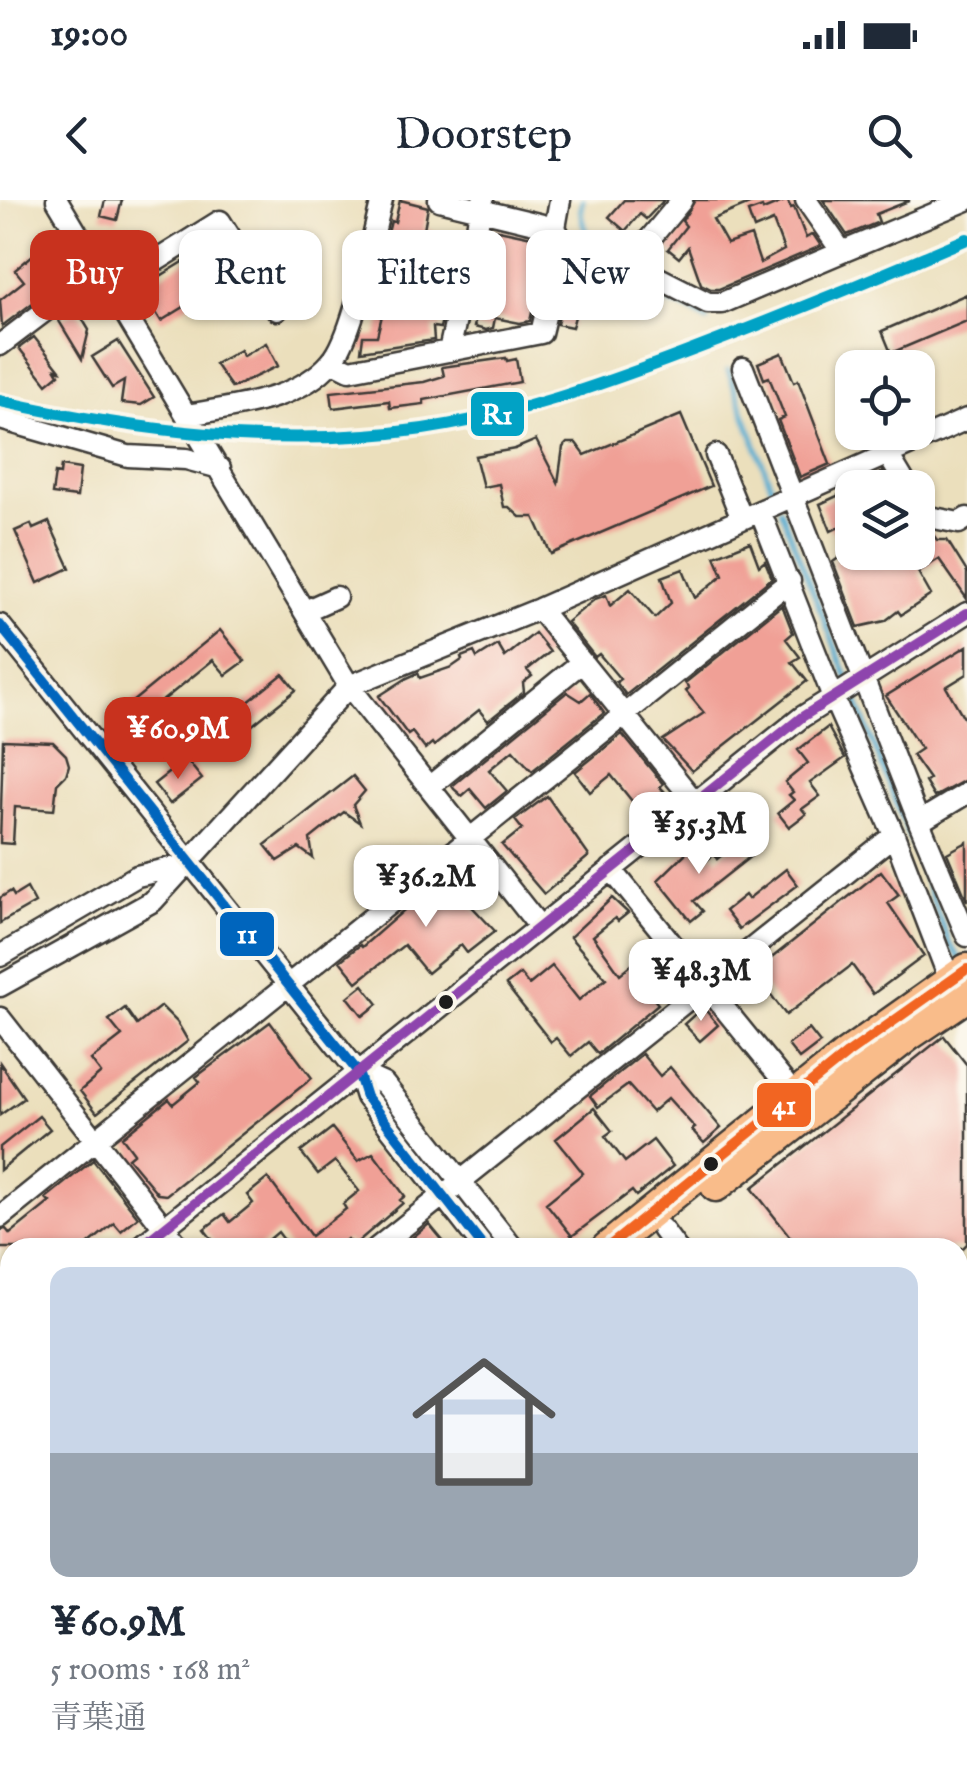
<!DOCTYPE html>
<meta charset="utf-8">
<style>
:root{--surface:#fff;--page:#f2f2f3;--text:#1f2937;--muted:#747a83;--accent:#c8321e}
body{margin:0;font-family:"IM FELL English","Noto Serif JP",serif;background:var(--page);color:var(--text);height:100vh;display:flex;flex-direction:column;font-size:38px;white-space:nowrap}
*{box-sizing:border-box;margin:0}
p{font-size:32px;color:var(--muted)}
.icon{flex:none;width:55px;height:55px;fill:none;stroke:currentColor;stroke-width:2;stroke-linecap:round;stroke-linejoin:round}
.map{position:relative;flex:1;overflow:hidden}
.drawer{position:absolute;left:0px;top:1038px;width:968px;height:552px;display:flex;flex-direction:column;background:var(--surface);border-radius:30px 30px 0 0;box-shadow:0 2px 8px #0004}
.drawer>*{flex:none}
.top-card{position:absolute;left:30px;top:30px;width:908px;height:90px;display:flex;gap:20px}
.buttons{position:absolute;left:835px;top:150px;display:grid;gap:20px}
.buttons a{display:grid;place-items:center;width:100px;height:100px;border-radius:20px;background:var(--surface);box-shadow:0 2px 8px #0004;font-size:50px}
.price{position:absolute;translate:-50% -85px;padding:0 22px;border-radius:20px;background:#fff;color:#222;font-size:32px;line-height:65px;filter:drop-shadow(0 2px 5px #0008)}
.price::after{content:'';position:absolute;left:50%;top:60px;width:30px;height:22px;margin-left:-15px;background:inherit;clip-path:polygon(0 0,100% 0,50% 100%)}
.price.on{background:var(--accent);color:#fff}
ul{padding:0;list-style:none}
li{display:grid;align-content:center;gap:20px;height:530px;padding:0 50px}
li span{display:grid;place-items:center;height:310px;border-radius:20px;color:#555}
li>.icon{margin-inline-start:auto}
span .icon{width:180px;height:180px;fill:#fffc;stroke-width:1}
li b{font-size:42px}
.chip{padding:0 35px;border-radius:20px;background:var(--surface);box-shadow:0 2px 8px #0004;font-size:35px;line-height:90px}
.chip.on{background:var(--accent);color:#fff}
.status{display:flex;justify-content:space-between;align-items:center;height:70px;padding:0 50px;background:var(--surface);direction:ltr}
.status svg{height:28px;fill:currentColor}
header{display:flex;justify-content:space-between;align-items:center;height:130px;padding:0 50px;background:var(--surface);font-size:45px;font-weight:600}
.map>svg:first-child{display:block}
</style>
<div class="status"><b>19:00</b><svg viewBox="0 0 49 12"><path d="M0 12V9h3v3zM5 12V6h3v6zM10 12V3h3v9zM15 12V0h3v12zM26 1h20v11H26zM47 4h2v5h-2z"/></svg></div>
<header><svg class="icon" aria-label="back" viewBox="0 0 24 24"><path d="M15 5l-7 7 7 7"/></svg>Doorstep<svg class="icon" aria-label="search" viewBox="0 0 24 24"><circle cx="10" cy="10" r="6"/><path d="M15 15l6 6"/></svg></header>
<div class="map">
<svg width="967" height="1588" viewBox="0 0 967 1588">
<rect width="100%" height="100%" fill="#fbf7ec"/>
<filter id="ink" filterUnits="userSpaceOnUse"><feTurbulence type="fractalNoise" baseFrequency=".01" numOctaves="2"/><feDisplacementMap in="SourceGraphic" scale="20" xChannelSelector="R" yChannelSelector="G"/><feConvolveMatrix kernelMatrix="1 2 1 2 8 2 1 2 1" color-interpolation-filters="sRGB"/></filter>
<filter id="wash" filterUnits="userSpaceOnUse"><feTurbulence type="fractalNoise" baseFrequency=".0048" numOctaves="4" result="noise"/><feDisplacementMap in="SourceGraphic" scale="40" xChannelSelector="R" yChannelSelector="G"/><feGaussianBlur stdDeviation="2.25" result="paint"/><feColorMatrix in="noise" values="0 0 0 0 0 0 0 0 0 0 0 0 0 0 0 0 0 1.4 0 .05"/><feComposite in="paint" operator="in"/></filter>
<g filter="url(#wash)">
<rect width="100%" height="100%" fill="#ebdfbc"/>
<path fill="#98df98" stroke="#5a7e5a" stroke-width="2.5" d="M967,1248V1403L958,1391V1263Z
M775,1580H917L912,1588H769Z"/>
<g fill="none" stroke-linecap="round" stroke-linejoin="round">
<path stroke="#55add2" stroke-width="5" d="M583,0C571,22 612,81 633,92C657,105 686,101 707,121
M728,170L776,299
M780,309L848,479
M853,490L949,743L962,762"/>
</g>
<g id="blocks">
<path fill="#f0a096" d="M105,0H122L117,20L101,16Z
M400,0L428,7L424,29L453,37L455,49L451,64L420,56L411,98L445,106L440,128L433,127L434,140L361,151L363,136H377L384,107H387L394,72L387,71L391,55L383,53L391,21L395,22Z
M624,0H664L646,19L640,14L625,31L609,17Z
M695,0H759L713,19L727,44L751,36L760,63L784,50L773,21L754,29L748,12L762,7L763,10L787,0L791,8L794,7L806,38L813,34L821,46L719,89H711L701,84L688,47L679,58L668,49L686,26L682,21Z
M823,0H909V1L876,14L879,22L847,35Z
M494,29L546,40L548,44L530,121L520,123L495,118L493,128L486,130L474,127Z
M216,42L236,75L161,121L141,88Z
M59,45L74,72L2,126L0,100L24,81L15,70L34,54L36,57Z
M566,88L582,92L572,127L557,124Z
M967,94V121L891,153L882,131Z
M77,110L89,130L82,159L59,121Z
M34,137L60,170L56,169L59,174L47,184L19,148Z
M118,141L154,197L141,205L121,203L124,181L112,188L92,157Z
M266,143L278,166L232,188L215,164L240,150L243,156Z
M782,153L794,182L798,180L830,264L800,277L778,220L785,217L769,177L764,179L758,163Z
M506,158L507,161L516,159L520,182L424,200V204L390,208L389,201L333,208L331,192L424,182L444,176L442,167Z
M681,215L711,286L551,354L534,317H520L509,307H504L499,284L483,287L475,256L515,249L536,240L558,283L563,247L567,243H576L585,255Z
M61,266L80,269L77,297L52,294L55,273L60,274Z
M883,272L892,288H851Z
M852,289V321L831,331L820,304Z
M49,322L70,368L38,383L15,331L31,324L33,329Z
M931,332L937,340H947L967,372V399L939,359L918,372L931,395L901,415L898,411L885,421L858,427L833,362L847,352H918V340Z
M750,342L759,366L765,361L772,378L626,495L616,482L620,479L599,454L595,457L567,422L595,399L606,395L610,406L630,389L655,418L671,403L662,377L683,369L695,398L723,375L715,356Z
M782,405L793,433L786,439L800,457L792,462L807,481L692,571L663,540L704,513L686,491L689,488L685,483Z
M220,430L245,461L226,475L213,460L161,502L175,518L156,533L132,502Z
M535,433L550,452L527,470L532,476L523,483L524,492L488,521L479,510L434,546L432,543L425,549L412,532L408,535L379,496L407,478L418,473L420,478L452,467L462,460L461,457L474,452L477,458L498,445L505,457Z
M967,446V474L946,487L967,523V579L934,597L925,582L929,579L912,555L921,549L886,496Z
M283,474L296,490L235,539L222,523Z
M567,492L581,501L590,493L604,513L532,571L513,550L489,570L507,591L486,608L470,589L462,596L454,589L452,586Z
M828,527L845,558L810,583L820,596L802,609L806,614L789,627L778,613L794,600L789,595L793,592L785,582L808,563L798,550Z
M622,534L663,584L660,587L664,591L646,605L643,600L636,606L611,575L590,592L575,572Z
M3,540L53,542L66,555L69,565L66,575L57,584L54,610L15,607L13,644L0,643Z
M186,559L202,579L170,604L154,584Z
M353,576L365,591L353,605L360,623L344,612L310,639L313,658L299,648L278,661L265,645Z
M547,596L589,656L544,694L502,645L522,629L515,620Z
M967,642V701L947,653Z
M741,644L751,656L694,701L703,711L691,721L658,680L693,646L705,662L714,654L717,659L733,646L736,649Z
M462,667L477,685L463,697L495,731L467,753L461,745L427,773L404,745L357,782L340,761L360,745L362,747L420,696L424,701Z
M786,669L798,685L739,729L725,711L745,695L748,699Z
M881,671L899,695L888,703L924,756L873,794L852,765L786,815L754,772Z
M27,688L35,703L0,723V698L11,691L14,696Z
M612,698L628,713L618,721L615,718L593,736L620,774L654,747L668,764L644,787L658,804L598,854L588,842L571,856L556,838L551,842L506,785L520,774L529,785L552,766L579,800L606,778L570,737Z
M363,785L378,804L363,816L348,797Z
M161,806L177,822L188,841L97,913L80,891L101,873L91,860L122,836L109,820L125,808L137,825Z
M703,807L718,825L700,841L684,824Z
M270,822L312,878L166,995L158,994L128,958L134,953L122,937L169,899L173,904L200,882L196,877Z
M809,829L820,843L799,859L788,845Z
M944,836L967,865V1044L963,1048H799L752,988Z
M642,854L660,876L670,867L721,928L704,943L692,930L695,928L668,898L652,912L628,885L598,907L590,896Z
M0,863L24,898L0,915Z
M594,908L612,931L605,936L625,962L653,940L673,966L636,996L632,991L572,1036L546,1003L583,973L556,939Z
M39,916L50,929L0,970V947Z
M332,928L358,961L373,953L405,996L400,1000L403,1003L353,1046L347,1039L337,1048H290L278,1032L259,1048H219L204,1029L224,1014L230,1022L253,1003L247,995L268,978L311,1036L346,1009L343,1004L359,991L335,961L318,974L301,952Z
M93,960L138,1017L121,1031L114,1023L84,1048H0V1030L6,1029L10,1034L50,1002L46,998Z
M429,1024L444,1042L437,1048H400Z"/>
</g>
</g>
<g filter="url(#ink)">
<use href="#blocks" fill-opacity="0" stroke="#3b3934" stroke-width="2.5"/>
<g fill="none" stroke-linecap="round" stroke-linejoin="round">
<g stroke="#3b3934" stroke-width="25">
<path id="minor" d="M57,0L349,486L539,726
M439,0L555,28
M682,0L633,59L637,67L708,103H722L842,52
M806,0L842,52L967,0
M111,89L220,21L277,110
M0,145L99,70
M449,151L483,0
M332,161L350,170L541,133L563,42L555,28L560,0
M743,168L919,622L967,736
M188,215C235,206 298,201 331,162C354,137 372,37 382,0
M0,219L128,256L186,259L220,268
M887,253L908,288
M716,255L742,319
M918,304L924,316L959,323L967,318
M760,311L833,497L894,635L954,791
M539,409L694,601
M305,411L336,397
M0,425L358,872L366,897L484,1048
M429,587L582,462
M919,622L967,593
M611,669L802,904
M0,756L137,676L188,664
M0,786L153,701L349,486L539,409L967,219
M0,818L180,1048
M358,872L384,884L513,1048
M0,1017L790,381
M662,1029L676,1048
M139,1048L802,517L967,413
M377,1048L894,635
M958,1095L967,1089
M0,1161L10,1152
M0,1290L10,1314
M0,1394L10,1392
M958,1413L967,1426
M958,1577L967,1583
M446,1580L450,1588
M645,1580L656,1588
M406,1588L414,1580
M926,1588L932,1580"/>
</g>
<g stroke="#3b3934" stroke-width="35">
<path id="highway" d="M716,986L909,835L967,796
M607,1048L847,854L967,769
M0,1575L10,1564"/>
</g>
<path stroke="#3b3934" stroke-width="2.5" stroke-dasharray="8 8" stroke-linecap="butt" d="M958,1376L967,1362
M795,1588L801,1580"/>
<use href="#minor" stroke="#fff" stroke-width="20"/>
<use href="#highway" stroke="#f9bc8a" stroke-width="30"/>
<g stroke="#fbf7ec" stroke-width="18">
<path id="bus-1" d="M0,425L358,872L366,897L484,1048"/>
</g>
<g stroke="#fbf7ec" stroke-width="18">
<path id="bus-2" d="M139,1048L802,517L967,413"/>
</g>
<g stroke="#fbf7ec" stroke-width="18">
<path id="bus-3" d="M607,1048L847,854L967,769"/>
</g>
<use href="#bus-1" stroke="#0065bd" stroke-width="10"/>
<use href="#bus-2" stroke="#8e44ad" stroke-width="10"/>
<use href="#bus-3" stroke="#f26522" stroke-width="10"/>
<g stroke="#fbf7ec" stroke-width="20">
<path id="rail-1" d="M0,201C139,232 281,249 423,229C514,216 600,185 685,153C780,117 874,79 967,39"/>
</g>
<use href="#rail-1" stroke="#01a2c5" stroke-width="12"/>
</g>
</g>
<g fill="#1c1c1c" stroke="#fbf7ec" stroke-width="4">
<circle cx="446" cy="802" r="9"/>
<circle cx="711" cy="964" r="9"/>
</g>
<g stroke="#fbf7ec" stroke-width="4">
<rect x="469" y="190" width="57" height="48" rx="10" fill="#01a2c5"/>
<rect x="218" y="710" width="58" height="48" rx="10" fill="#0065bd"/>
<rect x="755" y="881" width="58" height="48" rx="10" fill="#f26522"/>
</g>
<g font-size="28" text-anchor="middle" font-weight="bold" fill="#fff">
<text x="497" y="224">R1</text>
<text x="247" y="743">11</text>
<text x="784" y="914">41</text>
</g>
</svg>
<div class="buttons">
<a><svg class="icon" aria-label="locate" viewBox="0 0 24 24"><circle cx="12" cy="12" r="6"/><path d="M12 2v4M12 18v4M2 12h4M18 12h4"/></svg></a>
<a><svg class="icon" aria-label="layers" viewBox="0 0 24 24"><path d="M12 4l9 5-9 5-9-5zM3 14l9 5 9-5"/></svg></a>
</div>
<b class="price on" style="left:178px;top:582px">¥60.9M</b>
<b class="price" style="left:699px;top:677px">¥35.3M</b>
<b class="price" style="left:426px;top:730px">¥36.2M</b>
<b class="price" style="left:701px;top:824px">¥48.3M</b>
<div class="top-card">
<a class="chip on">Buy</a>
<a class="chip">Rent</a>
<a class="chip">Filters</a>
<a class="chip">New</a>
</div>
<section class="drawer">
<ul>
<li><span style="background:linear-gradient(#c9d6e8 60%,#9aa5b1 0)"><svg class="icon" aria-label="home" viewBox="0 0 24 24"><path d="M3 11l9-7 9 7M6 9v11h12V9"/></svg></span><div><b>¥60.9M</b><p>5 rooms · 168 m²</p><p>青葉通</p></div></li>
</ul>
</section>
</div>
